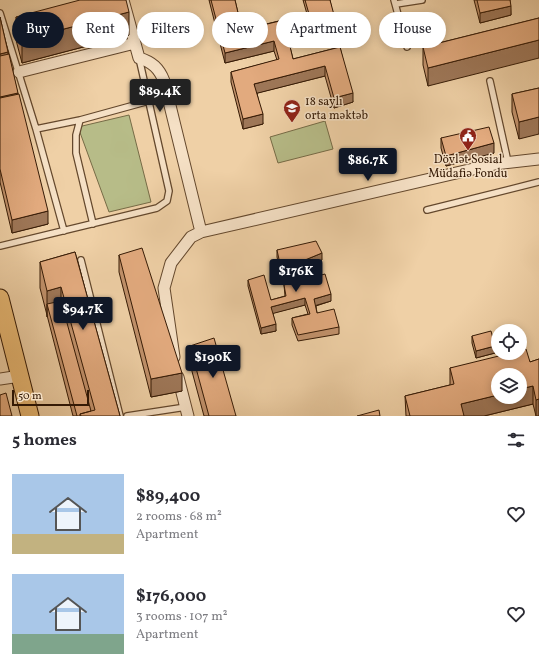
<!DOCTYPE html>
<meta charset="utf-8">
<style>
:root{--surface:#fff;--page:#f7f7f7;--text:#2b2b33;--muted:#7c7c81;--accent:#111827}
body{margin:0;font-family:Vollkorn,serif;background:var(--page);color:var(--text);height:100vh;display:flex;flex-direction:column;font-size:15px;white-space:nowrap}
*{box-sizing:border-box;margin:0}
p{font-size:13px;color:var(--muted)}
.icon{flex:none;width:22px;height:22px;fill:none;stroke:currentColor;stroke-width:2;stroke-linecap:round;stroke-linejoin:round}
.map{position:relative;height:416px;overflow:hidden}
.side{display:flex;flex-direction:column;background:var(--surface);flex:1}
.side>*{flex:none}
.top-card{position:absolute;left:12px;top:12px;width:515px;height:36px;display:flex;gap:8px}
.tools{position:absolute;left:491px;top:324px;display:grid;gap:8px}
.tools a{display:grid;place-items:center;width:36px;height:36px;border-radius:50%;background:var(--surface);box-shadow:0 2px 10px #0003;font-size:20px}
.scale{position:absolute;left:12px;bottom:10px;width:77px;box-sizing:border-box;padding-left:4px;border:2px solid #351a05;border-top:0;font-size:11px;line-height:14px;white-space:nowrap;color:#351a05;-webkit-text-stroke:3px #f5e0c5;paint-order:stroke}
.price{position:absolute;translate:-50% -34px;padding:0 9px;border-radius:4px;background:var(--accent);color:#fff;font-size:13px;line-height:26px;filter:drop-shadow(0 1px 2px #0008)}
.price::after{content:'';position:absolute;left:50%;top:24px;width:12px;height:9px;margin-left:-6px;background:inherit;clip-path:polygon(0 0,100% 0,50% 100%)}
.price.active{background:#222;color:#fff}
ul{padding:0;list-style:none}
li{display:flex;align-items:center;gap:12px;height:100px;padding:0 12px}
li span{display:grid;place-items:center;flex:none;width:112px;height:80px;border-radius:0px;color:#555}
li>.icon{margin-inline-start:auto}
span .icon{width:48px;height:48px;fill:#fffc;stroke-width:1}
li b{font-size:17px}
h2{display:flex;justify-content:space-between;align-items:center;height:48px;padding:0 12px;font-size:17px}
.chip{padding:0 14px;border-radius:18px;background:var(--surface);box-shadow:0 2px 10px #0003;font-size:14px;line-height:36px}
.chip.active{background:var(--accent);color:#fff}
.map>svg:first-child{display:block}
</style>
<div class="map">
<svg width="539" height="416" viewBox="0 0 539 416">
<rect width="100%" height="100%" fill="#efd0a6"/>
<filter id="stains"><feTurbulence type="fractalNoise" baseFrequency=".005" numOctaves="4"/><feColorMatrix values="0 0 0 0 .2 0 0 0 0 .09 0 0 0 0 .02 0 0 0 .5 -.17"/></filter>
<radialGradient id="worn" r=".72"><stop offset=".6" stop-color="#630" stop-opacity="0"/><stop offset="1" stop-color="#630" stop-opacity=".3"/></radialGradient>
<path fill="#b7bc88" stroke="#766b46" d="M129,115L151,202L109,212L78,127Z
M325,121L333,149L278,163L270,137Z"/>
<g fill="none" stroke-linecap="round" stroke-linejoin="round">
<g stroke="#64482d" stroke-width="8">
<path id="lane" d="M394,0L407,47
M396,4L422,0
M0,13L36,129L64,231
M490,81L508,162
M36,129L80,120
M427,210L539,182
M93,224L76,153V135L80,120L149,101
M0,246L157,208L167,201L169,191L139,58
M81,260L120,416
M127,416L186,407"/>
</g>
<g stroke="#64482d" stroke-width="13">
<path id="street" d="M123,0L139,58C152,62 159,68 164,81L201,232
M19,72L135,43
M174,357L164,288L171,263L191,237L201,232L495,164L539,159
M178,377L188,416
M0,379L20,376"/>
</g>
<g stroke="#351a05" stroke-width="19">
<path id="primary" d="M0,298L30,416"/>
</g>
<use href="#lane" stroke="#f5e0c5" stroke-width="5.5"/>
<use href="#street" stroke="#f5e0c5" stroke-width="11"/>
<use href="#primary" stroke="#e8b873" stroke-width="17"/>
</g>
<path fill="#c2926c" stroke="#351a05" d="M209,0H235L242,30L307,14L303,0H330L337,36L290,47L293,59L340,47L353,102L334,108L325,76L257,93L263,124L243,129L231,82V72L277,60L274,51L225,63Z
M474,0H510L511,15L480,23Z
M0,17L48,224L12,233L0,182Z
M16,17L129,35L22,63L16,40Z
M539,18L428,86L423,65V47Z
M539,88L519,139L512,112V94Z
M441,138L494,153L446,166L441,148Z
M277,250L322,260L307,266L310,278L331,301L316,306L317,313L339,327V334L298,341L292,325V318L308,314L305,305L273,313L276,331L261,334L248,286V280L271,300L285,296L284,285L301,280L297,267L280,271L277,257Z
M75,252L120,416H73L40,288V262Z
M119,255L182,391L151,397L119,272Z
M472,336L495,353L476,358L472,343Z
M190,346L236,416H204L190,364Z
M539,359V416H536L533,404L484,416H406L405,396L450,385V368L530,362Z"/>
<path fill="#9e7758" stroke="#351a05" d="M511,6V15L480,23V13Z
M129,12V35L22,63V40Z
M337,26V36L288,48V38Z
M539,40V58L428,86V68Z
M274,41V51L225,63V53Z
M8,52V65L0,67V54Z
M325,66V76L254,94V84Z
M18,93V106L0,110V97Z
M353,93V102L334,108V98Z
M263,114V124L243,129V119Z
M539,117V134L519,139V122Z
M494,143V153L446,166V156Z
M48,211V224L12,233V220Z
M322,253V260L305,267V260Z
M297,260V267L280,271V264Z
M61,287V314L47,304V317V291Z
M331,294V301L314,306V299Z
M305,298V305L271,314V307Z
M276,324V331L261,334V328Z
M495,346V353L476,358V351Z
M182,373V391L151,397V379Z
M533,386V404L484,416H461V404L498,395V397H520V389Z
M539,399V416H536V400Z"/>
<path fill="#e2aa7e" stroke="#351a05" d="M80,0H126L129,12L22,40L16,17Z
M211,0H235L242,30L309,14L305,0H330L337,26L288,38L293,59L340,47L353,93L334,98L325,66L254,84L263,114L243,119L231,72L279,59L274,41L225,53Z
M477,0H510L511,6L480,13Z
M0,17L8,52L0,54Z
M539,18V40L428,68L423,47Z
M9,54L18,93L0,97V56Z
M539,88V117L519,122L512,94Z
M19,94L48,211L12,220L0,169V98Z
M489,127L494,143L446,156L441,138Z
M316,241L322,253L305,260L310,278L325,274L331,294L314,299L317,313L334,309L339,327L298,335L292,318L310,314L305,298L271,307L276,324L261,328L248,280L264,275L271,300L286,296L284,285L302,280L297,260L280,264L277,250Z
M142,248L182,373L151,379L119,255Z
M75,252L120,416H81L80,414L95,410L61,287L47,291L40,262Z
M61,301L91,411L80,414V416H77L47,304Z
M491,331L495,346L476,351L472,336Z
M214,338L236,416H209L190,346Z
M526,349L530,362L539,359V399L536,400L533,386L520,389V375H498V395L461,404L464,416H410L405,396L454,384L450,368L511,353H520V351Z
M6,393L12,416H0V395Z
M379,410L380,416H357Z"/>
<defs>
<g id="school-pin" transform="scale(0.9)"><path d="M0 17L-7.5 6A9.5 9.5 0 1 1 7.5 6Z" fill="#8f2418" stroke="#f5e0c5"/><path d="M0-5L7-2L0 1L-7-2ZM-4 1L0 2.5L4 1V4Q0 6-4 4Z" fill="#fff"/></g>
<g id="civic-pin" transform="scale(0.9)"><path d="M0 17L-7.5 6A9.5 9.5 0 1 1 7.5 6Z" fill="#8f2418" stroke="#f5e0c5"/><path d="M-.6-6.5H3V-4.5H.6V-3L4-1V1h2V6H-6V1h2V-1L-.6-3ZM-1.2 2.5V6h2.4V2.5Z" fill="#fff"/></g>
</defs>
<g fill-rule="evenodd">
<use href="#school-pin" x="292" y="108"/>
<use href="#civic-pin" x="468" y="136"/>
</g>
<g text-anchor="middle" stroke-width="3" stroke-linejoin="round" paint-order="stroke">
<g font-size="12" fill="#351a05" stroke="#f5e0c5" text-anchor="start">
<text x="305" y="105">18 saylı<tspan x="305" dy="14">orta məktəb</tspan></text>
<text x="468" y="163" text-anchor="middle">Dövlət Sosial<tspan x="468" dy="14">Müdafiə Fondu</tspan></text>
</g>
</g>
<rect width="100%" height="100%" filter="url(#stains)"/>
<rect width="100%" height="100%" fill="url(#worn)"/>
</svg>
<div class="tools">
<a><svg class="icon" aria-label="locate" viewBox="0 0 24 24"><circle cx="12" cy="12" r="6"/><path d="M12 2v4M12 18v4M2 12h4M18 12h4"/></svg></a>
<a><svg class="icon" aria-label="layers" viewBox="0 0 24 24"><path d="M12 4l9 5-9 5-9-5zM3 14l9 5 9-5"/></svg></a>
</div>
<div class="scale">50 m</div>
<b class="price active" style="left:160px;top:113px">$89.4K</b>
<b class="price" style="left:368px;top:182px">$86.7K</b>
<b class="price" style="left:296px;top:293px">$176K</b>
<b class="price" style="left:83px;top:331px">$94.7K</b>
<b class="price" style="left:213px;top:379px">$190K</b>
<div class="top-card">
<a class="chip active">Buy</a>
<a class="chip">Rent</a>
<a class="chip">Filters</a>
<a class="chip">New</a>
<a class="chip">Apartment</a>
<a class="chip">House</a>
</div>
</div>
<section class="side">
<h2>5 homes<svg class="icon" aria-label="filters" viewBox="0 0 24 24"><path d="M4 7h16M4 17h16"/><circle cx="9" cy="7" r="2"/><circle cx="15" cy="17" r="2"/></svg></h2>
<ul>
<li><span style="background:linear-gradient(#a9c7e8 75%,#c2b280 0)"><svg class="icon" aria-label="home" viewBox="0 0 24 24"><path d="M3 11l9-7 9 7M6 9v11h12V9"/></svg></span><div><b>$89,400</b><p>2 rooms · 68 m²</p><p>Apartment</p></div><svg class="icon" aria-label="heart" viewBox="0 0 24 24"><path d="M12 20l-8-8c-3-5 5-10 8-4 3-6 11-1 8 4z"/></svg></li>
<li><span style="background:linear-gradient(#a9c7e8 75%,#7fa58c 0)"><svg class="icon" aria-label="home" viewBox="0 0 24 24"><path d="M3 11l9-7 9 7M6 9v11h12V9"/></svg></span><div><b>$176,000</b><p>3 rooms · 107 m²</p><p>Apartment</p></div><svg class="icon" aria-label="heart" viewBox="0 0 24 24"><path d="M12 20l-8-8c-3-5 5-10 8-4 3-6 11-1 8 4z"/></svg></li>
</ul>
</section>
